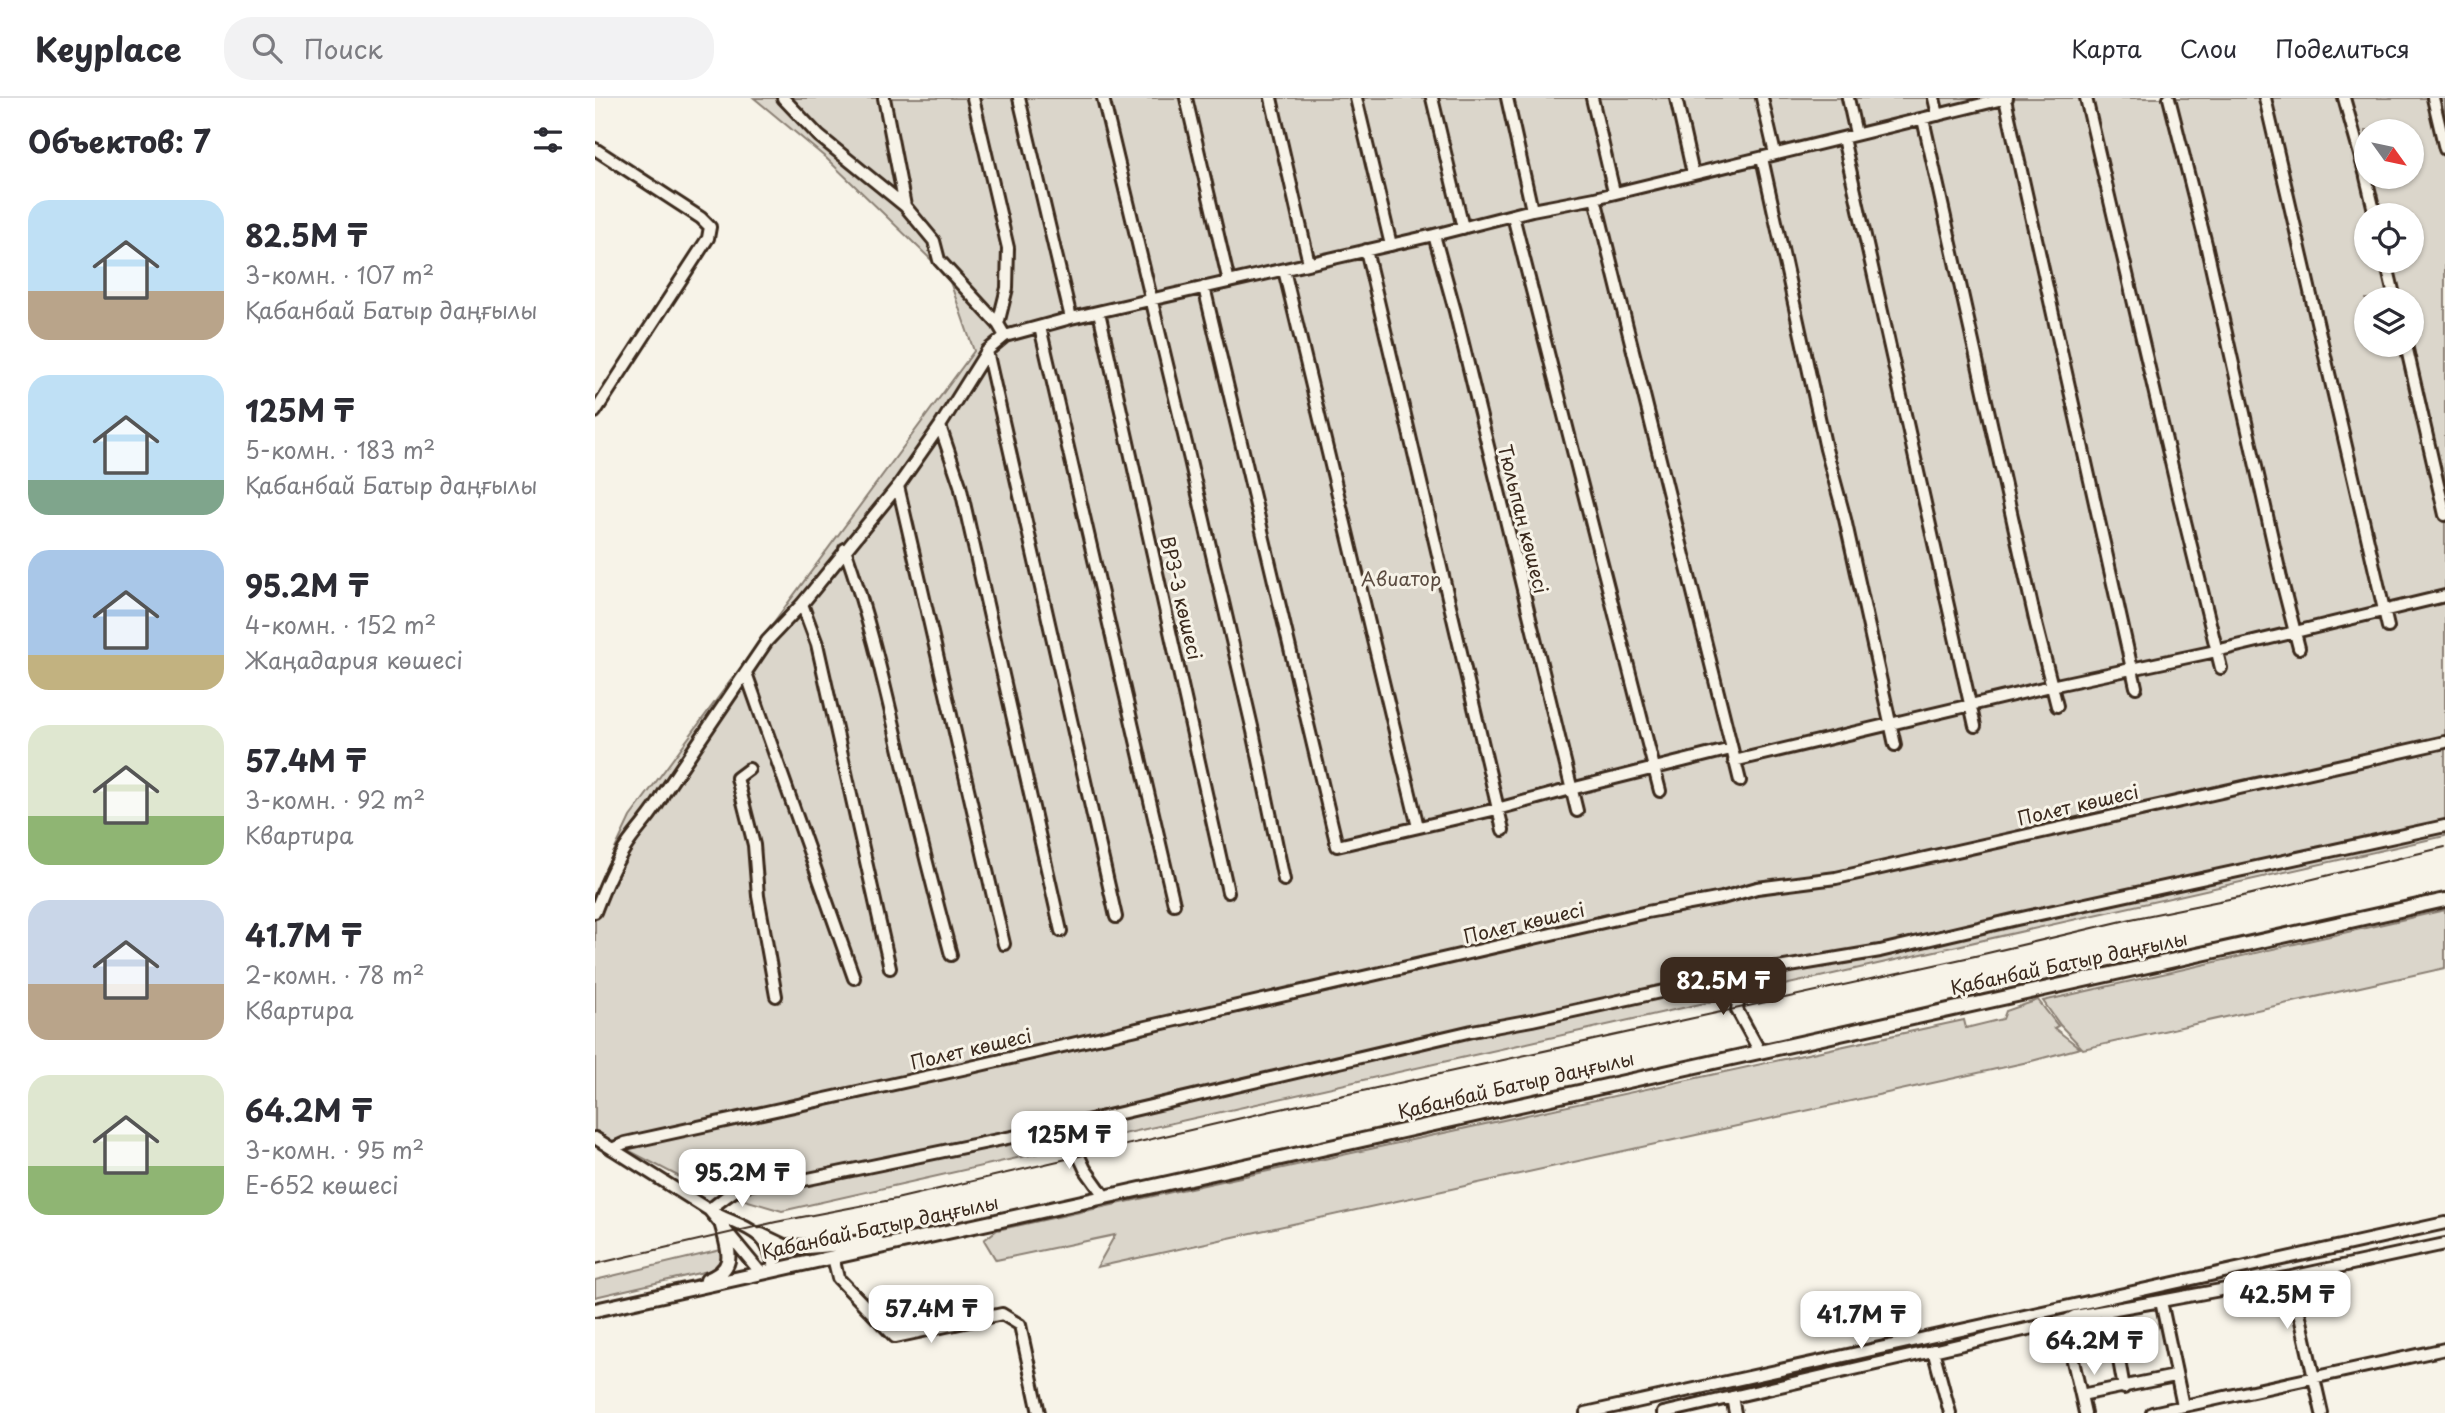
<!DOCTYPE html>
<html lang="ru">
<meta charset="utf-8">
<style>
:root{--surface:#fff;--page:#f2f2f3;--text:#2b2b33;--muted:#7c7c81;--line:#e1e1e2;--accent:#3b2a1e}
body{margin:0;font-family:"Playpen Sans",sans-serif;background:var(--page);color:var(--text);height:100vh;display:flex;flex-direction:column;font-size:26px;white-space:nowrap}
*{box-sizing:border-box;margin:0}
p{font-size:23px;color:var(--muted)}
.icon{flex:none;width:38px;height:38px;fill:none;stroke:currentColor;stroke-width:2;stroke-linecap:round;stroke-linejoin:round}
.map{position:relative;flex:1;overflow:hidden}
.sheet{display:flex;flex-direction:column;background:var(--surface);width:595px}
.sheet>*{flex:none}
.needle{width:46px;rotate:123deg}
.tools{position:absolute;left:1759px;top:21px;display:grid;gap:14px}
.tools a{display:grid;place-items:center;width:70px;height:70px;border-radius:50%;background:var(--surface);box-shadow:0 2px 5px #0004;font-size:35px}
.price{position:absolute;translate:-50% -60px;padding:0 16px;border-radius:14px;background:#fff;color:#222;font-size:23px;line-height:46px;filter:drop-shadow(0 2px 4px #0008)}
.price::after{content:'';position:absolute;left:50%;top:42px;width:21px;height:16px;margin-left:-10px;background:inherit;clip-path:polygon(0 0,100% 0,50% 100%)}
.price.current{background:var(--accent);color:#fff}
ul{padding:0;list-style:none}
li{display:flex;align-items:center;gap:21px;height:175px;padding:0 28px}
li span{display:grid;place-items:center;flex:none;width:196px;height:140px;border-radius:21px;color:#555}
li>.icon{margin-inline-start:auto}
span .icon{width:84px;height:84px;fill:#fffc;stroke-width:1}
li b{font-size:30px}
h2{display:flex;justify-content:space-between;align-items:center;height:84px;padding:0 28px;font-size:30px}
header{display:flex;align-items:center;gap:42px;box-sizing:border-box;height:98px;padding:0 35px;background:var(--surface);border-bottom:2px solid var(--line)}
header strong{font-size:33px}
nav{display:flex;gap:38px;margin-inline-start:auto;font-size:24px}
.search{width:490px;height:63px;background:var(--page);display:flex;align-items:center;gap:18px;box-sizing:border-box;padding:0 24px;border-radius:28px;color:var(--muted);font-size:26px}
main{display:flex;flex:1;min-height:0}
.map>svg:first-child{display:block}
</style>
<header>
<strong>Keyplace</strong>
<div class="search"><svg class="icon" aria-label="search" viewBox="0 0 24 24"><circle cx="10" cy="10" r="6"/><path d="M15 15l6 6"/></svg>Поиск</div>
<nav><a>Карта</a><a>Слои</a><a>Поделиться</a></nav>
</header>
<main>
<section class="sheet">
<h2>Объектов: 7<svg class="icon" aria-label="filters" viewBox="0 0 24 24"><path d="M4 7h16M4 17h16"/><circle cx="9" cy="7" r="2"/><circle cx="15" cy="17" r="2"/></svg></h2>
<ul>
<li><span style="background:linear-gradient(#bfe0f5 65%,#b9a48a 0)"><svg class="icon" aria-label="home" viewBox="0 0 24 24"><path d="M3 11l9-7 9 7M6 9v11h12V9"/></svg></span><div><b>82.5M ₸</b><p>3-комн. · 107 m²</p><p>Қабанбай Батыр даңғылы</p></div></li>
<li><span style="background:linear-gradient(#bfe0f5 75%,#7fa58c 0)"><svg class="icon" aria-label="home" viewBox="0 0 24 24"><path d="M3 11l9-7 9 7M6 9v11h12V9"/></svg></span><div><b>125M ₸</b><p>5-комн. · 183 m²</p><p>Қабанбай Батыр даңғылы</p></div></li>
<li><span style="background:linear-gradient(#a9c7e8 75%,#c2b280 0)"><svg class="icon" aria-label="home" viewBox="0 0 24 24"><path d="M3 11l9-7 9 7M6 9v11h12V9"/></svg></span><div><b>95.2M ₸</b><p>4-комн. · 152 m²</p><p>Жаңадария көшесі</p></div></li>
<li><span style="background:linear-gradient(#dfe7d0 65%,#8fb573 0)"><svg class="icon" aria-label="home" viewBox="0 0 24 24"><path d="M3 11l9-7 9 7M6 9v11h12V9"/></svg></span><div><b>57.4M ₸</b><p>3-комн. · 92 m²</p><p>Квартира</p></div></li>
<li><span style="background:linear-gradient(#c9d6e8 60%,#b9a48a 0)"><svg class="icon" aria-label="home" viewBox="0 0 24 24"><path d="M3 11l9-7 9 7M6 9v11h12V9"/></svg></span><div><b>41.7M ₸</b><p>2-комн. · 78 m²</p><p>Квартира</p></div></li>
<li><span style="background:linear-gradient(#dfe7d0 65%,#8fb573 0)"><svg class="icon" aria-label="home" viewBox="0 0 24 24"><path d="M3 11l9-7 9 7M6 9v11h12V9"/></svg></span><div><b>64.2M ₸</b><p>3-комн. · 95 m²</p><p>Е-652 көшесі</p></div></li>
</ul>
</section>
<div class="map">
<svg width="1850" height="1315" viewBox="0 0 1850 1315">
<rect width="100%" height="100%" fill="#f7f3e8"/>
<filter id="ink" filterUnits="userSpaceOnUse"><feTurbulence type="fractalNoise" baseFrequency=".0143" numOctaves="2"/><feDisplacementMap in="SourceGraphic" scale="14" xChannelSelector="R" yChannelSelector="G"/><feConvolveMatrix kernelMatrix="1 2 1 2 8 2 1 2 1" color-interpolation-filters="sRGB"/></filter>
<g filter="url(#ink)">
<path fill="#dbd6cb" stroke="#8b8074" stroke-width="2" fill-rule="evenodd" d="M159,0H1850V738L187,1113L102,1088L0,1035V794L35,719L379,253L353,178L231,60ZM1771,33H1816V79H1771ZM1771,117H1816V163H1771ZM1771,201H1816V247H1771Z
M1850,812V870L1488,951L1465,927L1448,903Z
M1443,902L1463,928L1459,930L1485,950L1433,964L502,1169L520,1137L401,1162L389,1142L402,1132L1369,922L1371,930L1408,921L1411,913Z
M130,1151L129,1162L117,1172L0,1199V1182Z"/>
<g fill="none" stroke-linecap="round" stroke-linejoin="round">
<g stroke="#3b2a1e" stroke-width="16">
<path id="minor" d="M188,0L224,38L310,108L339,143L344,162L403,226L410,238
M289,0L310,108
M378,0L413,150L412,190L403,226
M424,0L476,220
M508,0L595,362L658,633L689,782
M591,0L634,184
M676,0L714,165
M761,0L796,147
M837,0L868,130
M912,0L937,112
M997,0L1019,94
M1081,0L1098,76
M1167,0L1180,56
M1253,0L1261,36
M1339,0L1343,17
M1491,0L1585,403L1626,570
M1574,0L1611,146L1686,480L1704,550
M1670,0L1793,529
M1749,0L1771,78
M1838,0L1850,51
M1410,1L1541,589
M1328,21L1441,526L1462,608
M1248,40L1380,628
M0,51L106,120L115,129L113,140L0,314
M1167,60L1231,351L1250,421L1300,647
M1771,79L1780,117
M1000,100L1145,683
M918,118L1065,693
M839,137L860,213L982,713
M771,152L908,732
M1791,163L1800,201
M689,172L823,729
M609,189L742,748L902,711L976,691L1136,651
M504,214L633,794
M445,229L579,806
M1811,247L1850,417
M392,253L521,819
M345,328L365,387L466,833
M303,388L409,846
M250,451C275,521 291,594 308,666C323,730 339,794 356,857
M207,506L222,546L295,870
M151,575L259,880
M1139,663L1456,588L1621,553L1850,498
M154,671L142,680L159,747L163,798L181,898
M0,814C9,790 19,765 34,744C46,727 60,714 69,695L172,543L207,506L303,388L345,328L392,253L410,238L476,220L839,137L937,112L1000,100L1412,0
M1147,876L1142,912L1164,952
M470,1028L490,1071L510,1099
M0,1040L114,1112L166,1175
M17,1051L30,1045L372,970L1052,814L1127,800L1162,790L1241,780L1850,644
M114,1112C148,1085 151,1083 194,1085L470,1028L877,933L937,922L1147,876L1285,853L1422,821L1850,728
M119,1115C150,1130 176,1133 179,1172
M238,1159L243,1180L300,1239L407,1216L425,1227L444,1315
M1696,1179L1727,1315
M1566,1203L1696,1179L1850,1146
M1515,1212L1529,1290
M1338,1252L1355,1315
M1580,1278L1486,1297L1470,1229L1472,1222L1480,1218L1566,1203L1588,1308
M1486,1297L1490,1315
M1137,1299L1140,1315
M991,1315L1850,1125
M1068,1315L1472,1222
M1557,1315L1850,1251"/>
</g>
<g stroke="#3b2a1e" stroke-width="18">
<path id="major" d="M166,1137L189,1148L212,1149L282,1143
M112,1182C142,1170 134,1154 127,1128
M0,1212L1850,802"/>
</g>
<use href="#minor" stroke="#f7f3e8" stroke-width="10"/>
<use href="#major" stroke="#f7f3e8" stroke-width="12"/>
<path stroke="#3b2a1e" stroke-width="2" d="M0,1166L181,1124L301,1101L672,1014L1380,858L1536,821L1644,799L1850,749"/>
</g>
</g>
<g text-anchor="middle" stroke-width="6" stroke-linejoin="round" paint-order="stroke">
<g font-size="19" fill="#3b2a1e" stroke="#f7f3e8">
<text transform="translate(928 421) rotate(76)" y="7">Тюльпан көшесі</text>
<text transform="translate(586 500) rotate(77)" y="7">ВРЗ-3 көшесі</text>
<text transform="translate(1483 707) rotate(-13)" y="7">Полет көшесі</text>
<text transform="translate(929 825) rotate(-13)" y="7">Полет көшесі</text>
<text transform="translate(1474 865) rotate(-12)" y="7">Қабанбай Батыр даңғылы</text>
<text transform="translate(376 951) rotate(-13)" y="7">Полет көшесі</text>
<text transform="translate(921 987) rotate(-13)" y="7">Қабанбай Батыр даңғылы</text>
<text transform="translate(285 1129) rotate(-12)" y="7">Қабанбай Батыр даңғылы</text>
</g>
<g font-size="19" fill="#5b4c41" stroke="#f7f3e8">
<text x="806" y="488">Авиатор</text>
</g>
</g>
</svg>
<div class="tools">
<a><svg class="needle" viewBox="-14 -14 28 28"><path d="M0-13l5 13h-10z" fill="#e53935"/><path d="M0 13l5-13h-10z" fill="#7c7c81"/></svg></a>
<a><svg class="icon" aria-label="locate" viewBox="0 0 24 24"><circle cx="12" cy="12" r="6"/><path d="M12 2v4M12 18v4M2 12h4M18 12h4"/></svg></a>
<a><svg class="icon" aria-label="layers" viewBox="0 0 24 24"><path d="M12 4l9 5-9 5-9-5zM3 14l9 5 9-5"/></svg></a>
</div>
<b class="price current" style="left:1128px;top:919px">82.5M ₸</b>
<b class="price" style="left:474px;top:1073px">125M ₸</b>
<b class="price" style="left:147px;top:1111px">95.2M ₸</b>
<b class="price" style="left:1692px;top:1233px">42.5M ₸</b>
<b class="price" style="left:336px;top:1247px">57.4M ₸</b>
<b class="price" style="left:1266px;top:1253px">41.7M ₸</b>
<b class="price" style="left:1499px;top:1279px">64.2M ₸</b>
</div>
</main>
